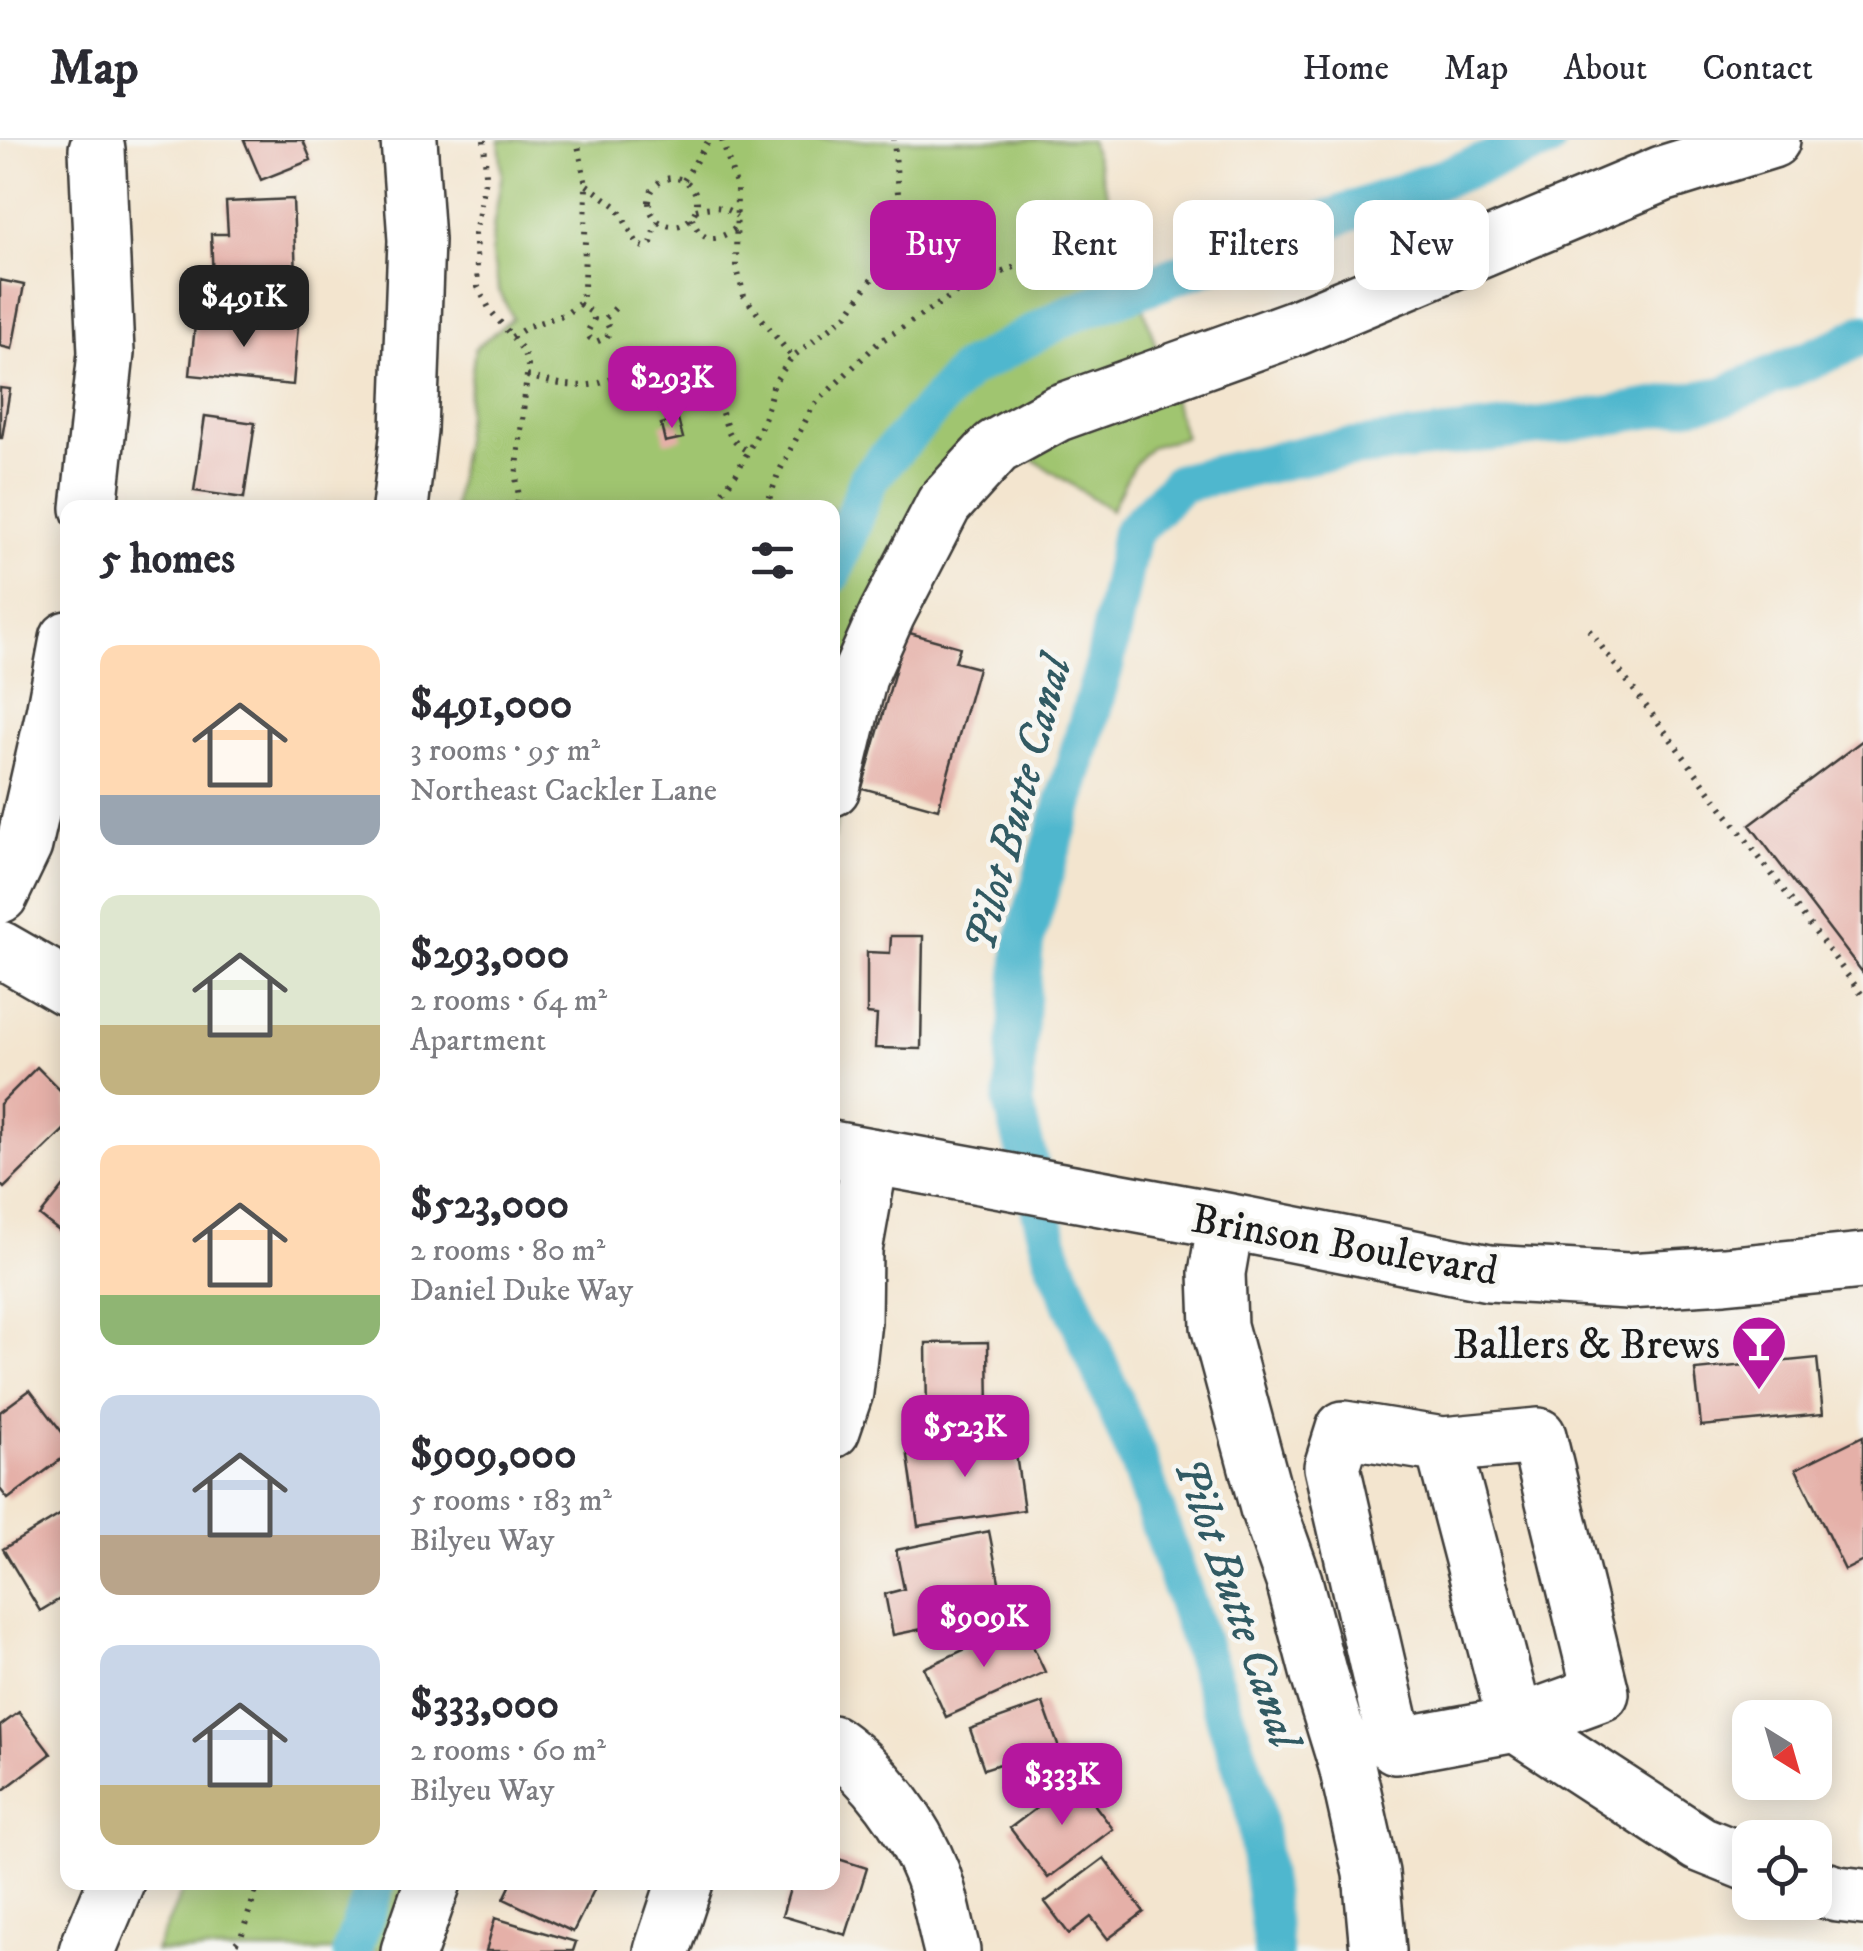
<!DOCTYPE html>
<meta charset="utf-8">
<style>
:root{--surface:#fff;--page:#f7f7f7;--text:#2b2b33;--muted:#7c7c81;--line:#e1e1e2;--accent:#b5179e}
body{margin:0;font-family:"IM FELL DW Pica",serif;background:var(--page);color:var(--text);height:100vh;display:flex;flex-direction:column;font-size:38px;white-space:nowrap}
*{box-sizing:border-box;margin:0}
p{font-size:32px;color:var(--muted)}
.icon{flex:none;width:55px;height:55px;fill:none;stroke:currentColor;stroke-width:2;stroke-linecap:round;stroke-linejoin:round}
.map{position:relative;flex:1;overflow:hidden}
.drawer{position:absolute;left:60px;top:360px;width:780px;height:1390px;display:flex;flex-direction:column;background:var(--surface);border-radius:20px;box-shadow:0 5px 25px #0003}
.drawer>*{flex:none}
.banner{position:absolute;left:870px;top:60px;width:842px;height:90px;display:flex;gap:20px}
.needle{width:65px;rotate:143deg}
.buttons{position:absolute;left:1732px;top:1560px;display:grid;gap:20px}
.buttons a{display:grid;place-items:center;width:100px;height:100px;border-radius:20px;background:var(--surface);box-shadow:0 5px 25px #0003;font-size:50px}
.price{position:absolute;translate:-50% -85px;padding:0 22px;border-radius:20px;background:var(--accent);color:#fff;font-size:32px;line-height:65px;filter:drop-shadow(0 2px 5px #0008)}
.price::after{content:'';position:absolute;left:50%;top:60px;width:30px;height:22px;margin-left:-15px;background:inherit;clip-path:polygon(0 0,100% 0,50% 100%)}
.price.on{background:#222;color:#fff}
ul{padding:0;list-style:none}
li{display:flex;align-items:center;gap:30px;height:250px;padding:0 40px}
li span{display:grid;place-items:center;flex:none;width:280px;height:200px;border-radius:20px;color:#555}
li>.icon{margin-inline-start:auto}
span .icon{width:120px;height:120px;fill:#fffc;stroke-width:1}
li b{font-size:42px}
h2{display:flex;justify-content:space-between;align-items:center;height:120px;padding:0 40px;font-size:42px}
.tag{padding:0 35px;border-radius:20px;background:var(--surface);box-shadow:0 5px 25px #0003;font-size:35px;line-height:90px}
.tag.on{background:var(--accent);color:#fff}
header{display:flex;align-items:center;gap:60px;box-sizing:border-box;height:140px;padding:0 50px;background:var(--surface);border-bottom:2px solid var(--line)}
header strong{font-size:48px}
nav{display:flex;gap:55px;margin-inline-start:auto;font-size:35px}
.map>svg:first-child{display:block}
</style>
<header>
<strong>Map</strong>
<nav><a>Home</a><a>Map</a><a>About</a><a>Contact</a></nav>
</header>
<div class="map">
<svg width="1863" height="1811" viewBox="0 0 1863 1811">
<rect width="100%" height="100%" fill="#f6f6f2"/>
<filter id="ink" filterUnits="userSpaceOnUse"><feTurbulence type="fractalNoise" baseFrequency=".01" numOctaves="2"/><feDisplacementMap in="SourceGraphic" scale="20" xChannelSelector="R" yChannelSelector="G"/><feConvolveMatrix kernelMatrix="1 2 1 2 8 2 1 2 1" color-interpolation-filters="sRGB"/></filter>
<filter id="wash" filterUnits="userSpaceOnUse"><feTurbulence type="fractalNoise" baseFrequency=".0048" numOctaves="4" result="noise"/><feDisplacementMap in="SourceGraphic" scale="40" xChannelSelector="R" yChannelSelector="G"/><feGaussianBlur stdDeviation="2.25" result="paint"/><feColorMatrix in="noise" values="0 0 0 0 0 0 0 0 0 0 0 0 0 0 0 0 0 1.4 0 .05"/><feComposite in="paint" operator="in"/></filter>
<g filter="url(#wash)">
<rect width="100%" height="100%" fill="#f3e5cf"/>
<path fill="#a0c56f" stroke="#5e7046" stroke-width="2.5" d="M499,0H1090L1185,297L1150,307L1132,328L1111,370L1026,315L989,338L869,538L833,700L832,368H454L475,208L513,178L499,151L492,116L493,88L502,34Z
M186,1743H450L426,1811H155Z"/>
<g fill="none" stroke-linecap="round" stroke-linejoin="round">
<path stroke="#50b7ce" stroke-width="40" d="M832,434L869,338L965,231L1068,175L1547,0
M352,1811L376,1742
M1273,1811L1253,1659L1137,1317L1052,1113L1013,963L1024,803L1105,523L1131,393L1180,343L1319,312L1557,284L1724,256L1842,206L1863,194"/>
</g>
<g id="blocks">
<path fill="#e5b0a8" d="M244,0H303L311,20L261,40Z
M293,59L296,137L213,141L211,94H228L226,62Z
M0,140L24,145L12,209L0,206Z
M196,175L298,185L293,245L190,235Z
M0,248L10,249L2,298H0Z
M205,276L255,283L244,358L194,351Z
M678,279L683,298L665,302L661,284Z
M906,492L960,507L955,522L978,528L938,669L862,648Z
M1863,600V833L1750,685Z
M891,796H923L921,909L875,908L877,875L867,874V812L890,813Z
M37,927L68,958V986L4,1048L0,1044V964Z
M68,1041V1098L40,1076Z
M988,1202L989,1276L927,1277L926,1203Z
M1817,1218L1823,1274L1701,1286L1695,1230Z
M30,1250L68,1300V1314L8,1359L0,1349V1272Z
M1013,1294L1024,1370L918,1386L907,1309Z
M1863,1296V1421L1845,1430L1796,1329Z
M68,1370V1454L40,1471L3,1409Z
M989,1391L1005,1472L893,1495L885,1454L904,1449L896,1410Z
M1022,1483L1045,1532L946,1577L924,1528Z
M1043,1563L1066,1628L1020,1644L1012,1620L984,1629L970,1589Z
M19,1572L51,1614L2,1651L0,1586Z
M1075,1639L1113,1689L1048,1738L1010,1688Z
M832,1717L867,1728L846,1795L782,1776L792,1742L807,1746L808,1742H832Z
M1104,1718L1144,1772L1108,1799L1091,1777L1069,1794L1045,1762Z
M512,1742H598L573,1792L504,1759Z
M495,1778L576,1802L573,1811H486Z"/>
</g>
</g>
<g filter="url(#ink)">
<use href="#blocks" fill-opacity="0" stroke="#3c3a37" stroke-width="2.5"/>
<g fill="none" stroke-linecap="round" stroke-linejoin="round">
<g stroke="#3c3a37" stroke-width="60">
<path id="minor" d="M89,368L106,213L97,9
M832,648L859,537L887,474L944,364L996,307L1058,273L1295,188L1662,34L1772,0
M0,755L24,705L54,573L68,499
M0,809L68,848
M832,1009L1226,1081L1489,1133L1628,1141L1724,1135L1863,1121
M1226,1081L1217,1133L1219,1186L1268,1368L1294,1441L1319,1535L1347,1626L1371,1733L1378,1811
M832,1290L845,1252L853,1181L854,1110L871,1016
M1443,1305L1516,1584L1601,1553L1538,1296L1443,1305L1344,1289L1332,1327L1396,1606L1516,1584L1700,1704L1750,1724
M832,1603C875,1633 913,1685 932,1734C941,1758 945,1786 952,1811
M1815,1747L1838,1754L1863,1757
M409,1811L433,1742
M662,1811L685,1742"/>
</g>
<g stroke="#3c3a37" stroke-width="60">
<path id="major" d="M400,368L409,290L416,100L409,0
M87,1811L116,1742"/>
</g>
<path stroke="#3c3a37" stroke-width="6" stroke-dasharray="2.5 8" stroke-linecap="butt" d="M484,0L486,35L475,94L478,147L490,170L523,210L528,226L516,337L519,357L516,368
M722,0L737,48L736,125L744,156L792,217
M649 62a24 24 0 1 1 48 0a24 24 0 1 1-48 0Z
M684,40L709,0
M587,45L617,67L638,105L644,107L651,103L655,86L659,82
M696,70C711,66 724,65 737,76
M692,78C701,104 716,102 736,88
M579,164L591,172L594,179L587,193L590,198L596,202L607,197L610,190L605,179L618,165
M512,197L529,186L566,174L579,164L584,150L586,45L577,0
M527,236C546,241 569,248 589,245C599,244 610,240 618,235C641,222 652,203 680,221C698,232 712,248 720,268C729,290 726,299 748,311
M710,368L736,334L763,283L774,243L792,217L847,175L885,120L898,53L894,0
M766,368L778,334L813,266L878,203L959,151L1093,93
M1589,490L1863,856
M229,1811L241,1797L259,1742"/>
<use href="#minor" stroke="#fff" stroke-width="55"/>
<use href="#major" stroke="#fff" stroke-width="55"/>
</g>
</g>
<defs>
<g id="bar-pin" transform="scale(2.875)"><path d="M0 17L-7.5 6A9.5 9.5 0 1 1 7.5 6Z" fill="#b5179e" stroke="#f6f6f2"/><path d="M-6-5H6L.8 .8V4.5H3.5V6h-7V4.5H-.8V.8Z" fill="#fff"/></g>
</defs>
<g fill-rule="evenodd">
<use href="#bar-pin" x="1759" y="1203"/>
</g>
<g text-anchor="middle" stroke-width="9" stroke-linejoin="round" paint-order="stroke">
<g font-size="42" fill="#1c1c1c" stroke="#f6f6f2">
<text transform="translate(1345 1103) rotate(10)" y="15">Brinson Boulevard</text>
</g>
<g font-size="42" fill="#1c1c1c" stroke="#f6f6f2" text-anchor="end">
<text x="1720" y="1218">Ballers &amp; Brews</text>
</g>
<g font-size="45" font-style="italic" fill="#315a63" stroke="#f6f6f2">
<text transform="translate(1016 663) rotate(-75)" y="16">Pilot Butte Canal</text>
<text transform="translate(1239 1462) rotate(71)" y="16">Pilot Butte Canal</text>
</g>
</g>
</svg>
<div class="buttons">
<a><svg class="needle" viewBox="-14 -14 28 28"><path d="M0-13l5 13h-10z" fill="#e53935"/><path d="M0 13l5-13h-10z" fill="#7c7c81"/></svg></a>
<a><svg class="icon" aria-label="locate" viewBox="0 0 24 24"><circle cx="12" cy="12" r="6"/><path d="M12 2v4M12 18v4M2 12h4M18 12h4"/></svg></a>
</div>
<b class="price on" style="left:244px;top:210px">$491K</b>
<b class="price" style="left:672px;top:291px">$293K</b>
<b class="price" style="left:965px;top:1340px">$523K</b>
<b class="price" style="left:984px;top:1530px">$909K</b>
<b class="price" style="left:1062px;top:1688px">$333K</b>
<div class="banner">
<a class="tag on">Buy</a>
<a class="tag">Rent</a>
<a class="tag">Filters</a>
<a class="tag">New</a>
</div>
<section class="drawer">
<h2>5 homes<svg class="icon" aria-label="filters" viewBox="0 0 24 24"><path d="M4 7h16M4 17h16"/><circle cx="9" cy="7" r="2"/><circle cx="15" cy="17" r="2"/></svg></h2>
<ul>
<li><span style="background:linear-gradient(#ffd9b3 75%,#9aa5b1 0)"><svg class="icon" aria-label="home" viewBox="0 0 24 24"><path d="M3 11l9-7 9 7M6 9v11h12V9"/></svg></span><div><b>$491,000</b><p>3 rooms · 95 m²</p><p>Northeast Cackler Lane</p></div></li>
<li><span style="background:linear-gradient(#dfe7d0 65%,#c2b280 0)"><svg class="icon" aria-label="home" viewBox="0 0 24 24"><path d="M3 11l9-7 9 7M6 9v11h12V9"/></svg></span><div><b>$293,000</b><p>2 rooms · 64 m²</p><p>Apartment</p></div></li>
<li><span style="background:linear-gradient(#ffd9b3 75%,#8fb573 0)"><svg class="icon" aria-label="home" viewBox="0 0 24 24"><path d="M3 11l9-7 9 7M6 9v11h12V9"/></svg></span><div><b>$523,000</b><p>2 rooms · 80 m²</p><p>Daniel Duke Way</p></div></li>
<li><span style="background:linear-gradient(#c9d6e8 70%,#b9a48a 0)"><svg class="icon" aria-label="home" viewBox="0 0 24 24"><path d="M3 11l9-7 9 7M6 9v11h12V9"/></svg></span><div><b>$909,000</b><p>5 rooms · 183 m²</p><p>Bilyeu Way</p></div></li>
<li><span style="background:linear-gradient(#c9d6e8 70%,#c2b280 0)"><svg class="icon" aria-label="home" viewBox="0 0 24 24"><path d="M3 11l9-7 9 7M6 9v11h12V9"/></svg></span><div><b>$333,000</b><p>2 rooms · 60 m²</p><p>Bilyeu Way</p></div></li>
</ul>
</section>
</div>
